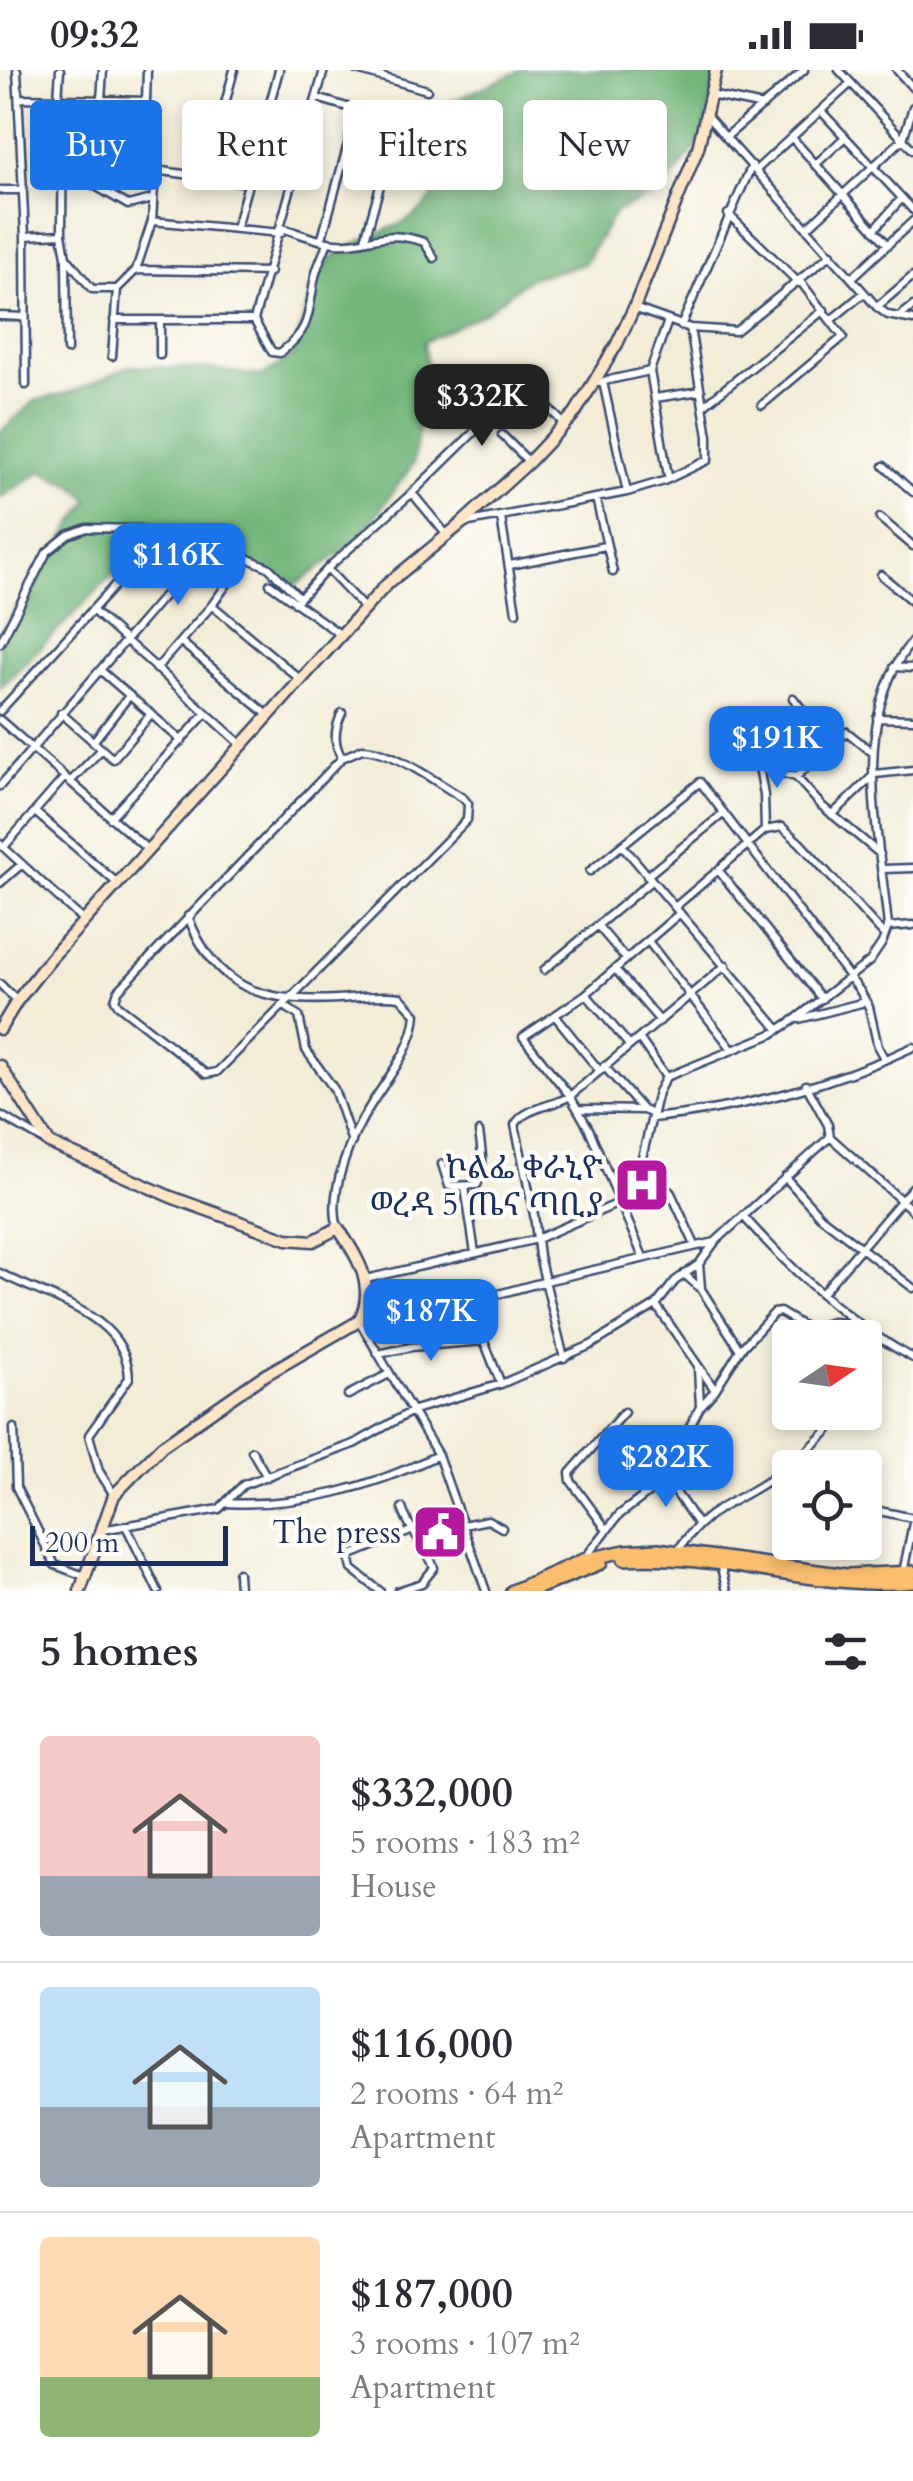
<!DOCTYPE html>
<meta charset="utf-8">
<style>
:root{--surface:#fff;--page:#f2f2f3;--text:#2b2b33;--muted:#7c7c81;--line:#e1e1e2;--accent:#1a73e8}
body{margin:0;font-family:Cardo,"Noto Serif Ethiopic",serif;background:var(--page);color:var(--text);height:100vh;display:flex;flex-direction:column;font-size:38px;white-space:nowrap}
*{box-sizing:border-box;margin:0}
p{font-size:32px;color:var(--muted)}
.icon{flex:none;width:55px;height:55px;fill:none;stroke:currentColor;stroke-width:2;stroke-linecap:round;stroke-linejoin:round}
.map{position:relative;height:1521px;overflow:hidden}
.drawer{display:flex;flex-direction:column;background:var(--surface);flex:1}
.drawer>*{flex:none}
.guide{position:absolute;left:30px;top:30px;width:855px;height:90px;display:flex;gap:20px}
.needle{width:65px;rotate:77deg}
.tools{position:absolute;left:772px;top:1250px;display:grid;gap:20px}
.tools a{display:grid;place-items:center;width:110px;height:110px;border-radius:10px;background:var(--surface);box-shadow:0 5px 15px #0003;font-size:50px}
.scale{position:absolute;left:30px;bottom:25px;width:198px;box-sizing:border-box;padding-left:10px;border:5px solid #1b2f5e;border-top:0;font-size:28px;line-height:35px;white-space:nowrap;color:#1b2f5e;-webkit-text-stroke:8px #fdfcf7;paint-order:stroke}
.price{position:absolute;translate:-50% -85px;padding:0 22px;border-radius:20px;background:var(--accent);color:#fff;font-size:32px;line-height:65px;filter:drop-shadow(0 2px 5px #0008)}
.price::after{content:'';position:absolute;left:50%;top:60px;width:30px;height:22px;margin-left:-15px;background:inherit;clip-path:polygon(0 0,100% 0,50% 100%)}
.price.active{background:#222;color:#fff}
ul{padding:0;list-style:none}
li{display:flex;align-items:center;gap:30px;height:250px;padding:0 40px}
li+li{border-top:2px solid var(--line)}
li span{display:grid;place-items:center;flex:none;width:280px;height:200px;border-radius:10px;color:#555}
li>.icon{margin-inline-start:auto}
span .icon{width:120px;height:120px;fill:#fffc;stroke-width:1}
li b{font-size:42px}
h2{display:flex;justify-content:space-between;align-items:center;height:120px;padding:0 40px;font-size:42px}
.chip{padding:0 35px;border-radius:10px;background:var(--surface);box-shadow:0 5px 15px #0003;font-size:35px;line-height:90px}
.chip.active{background:var(--accent);color:#fff}
.status{display:flex;justify-content:space-between;align-items:center;height:70px;padding:0 50px;background:var(--surface);direction:ltr}
.status svg{height:28px;fill:currentColor}
.map>svg:first-child{display:block}
</style>
<div class="status"><b>09:32</b><svg viewBox="0 0 49 12"><path d="M0 12V9h3v3zM5 12V6h3v6zM10 12V3h3v9zM15 12V0h3v12zM26 1h20v11H26zM47 4h2v5h-2z"/></svg></div>
<div class="map">
<svg width="913" height="1521" viewBox="0 0 913 1521">
<rect width="100%" height="100%" fill="#fdfcf7"/>
<filter id="ink" filterUnits="userSpaceOnUse"><feTurbulence type="fractalNoise" baseFrequency=".01" numOctaves="2"/><feDisplacementMap in="SourceGraphic" scale="20" xChannelSelector="R" yChannelSelector="G"/><feConvolveMatrix kernelMatrix="1 2 1 2 8 2 1 2 1" color-interpolation-filters="sRGB"/></filter>
<filter id="wash" filterUnits="userSpaceOnUse"><feTurbulence type="fractalNoise" baseFrequency=".0048" numOctaves="4" result="noise"/><feDisplacementMap in="SourceGraphic" scale="40" xChannelSelector="R" yChannelSelector="G"/><feGaussianBlur stdDeviation="2.25" result="paint"/><feColorMatrix in="noise" values="0 0 0 0 0 0 0 0 0 0 0 0 0 0 0 0 0 1.4 0 .05"/><feComposite in="paint" operator="in"/></filter>
<g filter="url(#wash)">
<rect width="100%" height="100%" fill="#f3edd8"/>
<path fill="#72b67a" stroke="#46726c" stroke-width="2.5" d="M522,0H719L702,69L662,121L615,142L584,194L529,208L487,241L424,272L428,304L413,394L359,469L297,514L154,463L0,618V564L89,430L73,415L42,401L0,428V362L35,331L75,321L130,296L210,299L261,306L293,286C299,265 314,205 329,191C359,163 411,162 433,126C442,110 445,54 448,33Z"/>
</g>
<g filter="url(#ink)">
<g fill="none" stroke-linecap="round" stroke-linejoin="round">
<g stroke="#3b4c70" stroke-width="11">
<path id="street" d="M17,0L25,166L26,315
M324,0L254,250L272,282L280,283C310,260 308,247 314,211C316,198 323,185 328,172
M357,0L427,20
M839,0L913,80
M897,0L913,18
M710,25L763,36
M20,28L146,31
M58,28L60,0
M317,28L434,63
M63,29L62,164L66,187L67,280
M101,31L103,0
M822,42L913,140
M706,45L877,237L888,245L913,250
M726,67L804,0
M793,69L888,175
M815,95L845,67
M64,98L128,135L152,129
M757,99L851,13
M155,100L248,113
M206,105L234,0
M0,120H22
M728,144L799,213
M152,151L281,163
M808,157L903,69L913,37
M236,158L279,0
M282,158C299,163 319,172 336,173C371,176 381,157 424,172L434,188
M874,160L902,128
M25,166L62,164
M322,168L357,41
M365,169L398,52
M66,187L92,219H117L136,200L152,151L155,100L146,31L147,0
M136,200L270,202
M852,208L913,151
M877,237L913,206
M634,238L690,258L736,261L831,184
M0,246L24,247
M899,247L913,236
M114,250H254
M831,250L864,223
M668,251L650,301L668,406
M681,256L752,95
M160,285V250
M112,286L117,219
M600,312L650,301
M603,312L627,422
M537,326L564,354
M655,328L701,321
M762,335L843,267L800,211
M703,336L824,240
M502,365L529,392
M884,396L913,422
M412,423L446,464
M596,428L613,502
M501,448L516,542
M880,448L913,476
M464,453L627,422L664,411L708,390V366L690,258
M510,495L605,476
M327,499L364,538
M881,505L913,532
M270,514L341,565
M295,533L331,495L412,423L527,310
M212,535L301,610
M92,540L242,675
M181,572L268,645
M0,573L47,482L68,465L87,458L140,459L200,481L246,488L268,497L300,528
M894,597L913,598
M156,599L212,535L246,488
M100,600L182,671
M793,628L831,675
M0,641L136,492
M61,643L113,689L151,644
M342,643C334,659 333,673 342,688
M877,648L913,649
M0,650L147,779
M93,672L129,626
M362,679C392,679 437,713 463,728L468,734L467,750L217,1002L206,1004L118,935L115,930L118,921L342,688Z
M796,707L847,662L873,683
M70,712L101,680
M0,716L182,505L200,481
M35,742L117,813
M832,745L875,704L913,700
M110,748L206,643
M765,760L764,725L757,685L761,681L785,704L796,707L822,736L880,784
M0,774L84,851
M622,775L779,960
M4,777L64,708
M883,799L913,798
M590,801L700,712L860,921L869,937L878,977L884,988
M719,801L822,929
M647,806L724,743
M0,813L21,795
M675,837L765,760L782,757L800,773L884,865
M188,846C215,920 264,933 337,929C358,928 379,924 400,927L416,944C414,977 389,1006 372,1033C352,1064 327,1121 338,1158
M598,856L626,889
M888,857L913,855
M648,871L731,978
M615,899L660,951
M544,900L651,811
M0,914L17,931
M586,924L629,975
M283,935L299,946L306,980L334,1019L352,1072
M556,947L599,1000
M799,949L865,932
M639,968L666,1007
M604,996L643,1040
M806,1015L828,1055L830,1067L913,1141
M578,1039L643,1040L653,1044
M0,1045L46,1072
M653,1048C741,1039 833,1015 913,977
M442,1094L449,1116L477,1115C486,1100 481,1078 479,1062
M785,1107L820,1146L913,1218
M465,1117L475,1183
M629,1121L665,1117L671,1123L695,1175
M744,1147C792,1201 850,1254 913,1288
M643,1187L589,1059L570,1026L523,967L586,924L680,843
M699,1194L701,1218
M0,1203C45,1228 127,1243 129,1308L89,1365L99,1401L114,1425
M684,1204L701,1219L740,1280
M366,1209L537,1169L621,1132L640,1096L658,1022L666,1007L772,964L794,950L870,891L882,873L888,857C880,765 848,648 913,570
M823,1222L913,1117
M656,1235L715,1320
M851,1254L852,1268
M378,1284L411,1277L484,1271L501,1314
M564,1288L539,1186L534,1145L515,1055C525,1037 552,1037 570,1026L726,895
M698,1298L700,1336
M348,1325L389,1304
M14,1358L16,1417L55,1495L84,1506
M252,1381L267,1407
M665,1407L697,1453
M770,1410L790,1423
M227,1433C299,1437 373,1417 438,1385
M865,1438L913,1448
M463,1455L488,1450L502,1458
M127,1458L158,1521
M102,1460L219,1439L243,1415L354,1374L414,1340L501,1314L591,1275L656,1235L675,1211L699,1194L715,1172L830,1067
M607,1460L571,1411L570,1403L624,1342
M678,1480C708,1437 728,1437 769,1410C796,1392 824,1367 845,1342
M584,1489L619,1445L660,1414L700,1337L715,1320L740,1280L774,1243L780,1242L808,1259L832,1252L860,1254
M720,1494L727,1521
M238,1503L239,1521
M903,1503L913,1453
M380,1521L352,1499L349,1486L411,1461
M398,1521L422,1513L434,1498C427,1476 409,1461 402,1438
M486,1521L438,1385L359,1251L451,1237L550,1210L715,1172"/>
</g>
<g stroke="#3b4c70" stroke-width="15">
<path id="secondary" d="M0,959L17,931L50,889L386,515L462,453L529,392L575,343L617,274L634,238L698,78L716,0
M0,996L49,1073L171,1127L287,1169L313,1171L338,1158C358,1187 377,1217 359,1251L260,1308L162,1376L114,1425L80,1521"/>
</g>
<g stroke="#3b4c70" stroke-width="16">
<path id="primary" d="M624,1489C720,1482 817,1521 913,1512
M512,1521L583,1490L625,1481L658,1479L847,1505L913,1502
M531,1521L601,1493"/>
</g>
<use href="#street" stroke="#fff" stroke-width="6"/>
<use href="#secondary" stroke="#fde5c5" stroke-width="10"/>
<use href="#primary" stroke="#fabe6e" stroke-width="11"/>
</g>
</g>
<defs>
<g id="hospital-square" transform="scale(2.875)"><rect x="-9" y="-9" width="18" height="18" rx="4" fill="#b5179e" stroke="#fdfcf7"/><path d="M-5-5h3v3.5h4V-5h3V5h-3V1.5h-4V5h-3Z" fill="#fff"/></g>
<g id="civic-square" transform="scale(2.875)"><rect x="-9" y="-9" width="18" height="18" rx="4" fill="#b5179e" stroke="#fdfcf7"/><path d="M-.6-6.5H3V-4.5H.6V-3L4-1V1h2V6H-6V1h2V-1L-.6-3ZM-1.2 2.5V6h2.4V2.5Z" fill="#fff"/></g>
</defs>
<g fill-rule="evenodd">
<use href="#hospital-square" x="642" y="1115"/>
<use href="#civic-square" x="440" y="1462"/>
</g>
<g text-anchor="middle" stroke-width="9" stroke-linejoin="round" paint-order="stroke">
<g font-size="32" fill="#1b2f5e" stroke="#fdfcf7" text-anchor="end">
<text x="603" y="1108">ኮልፌ ቀራኒዮ<tspan x="603" dy="37">ወረዳ 5 ጤና ጣቢያ</tspan></text>
<text x="401" y="1473">The press</text>
</g>
</g>
</svg>
<div class="tools">
<a><svg class="needle" viewBox="-14 -14 28 28"><path d="M0-13l5 13h-10z" fill="#e53935"/><path d="M0 13l5-13h-10z" fill="#7c7c81"/></svg></a>
<a><svg class="icon" aria-label="locate" viewBox="0 0 24 24"><circle cx="12" cy="12" r="6"/><path d="M12 2v4M12 18v4M2 12h4M18 12h4"/></svg></a>
</div>
<div class="scale">200 m</div>
<b class="price active" style="left:482px;top:379px">$332K</b>
<b class="price" style="left:178px;top:538px">$116K</b>
<b class="price" style="left:777px;top:721px">$191K</b>
<b class="price" style="left:431px;top:1294px">$187K</b>
<b class="price" style="left:666px;top:1440px">$282K</b>
<div class="guide">
<a class="chip active">Buy</a>
<a class="chip">Rent</a>
<a class="chip">Filters</a>
<a class="chip">New</a>
</div>
</div>
<section class="drawer">
<h2>5 homes<svg class="icon" aria-label="filters" viewBox="0 0 24 24"><path d="M4 7h16M4 17h16"/><circle cx="9" cy="7" r="2"/><circle cx="15" cy="17" r="2"/></svg></h2>
<ul>
<li><span style="background:linear-gradient(#f6c9c9 70%,#9aa5b1 0)"><svg class="icon" aria-label="home" viewBox="0 0 24 24"><path d="M3 11l9-7 9 7M6 9v11h12V9"/></svg></span><div><b>$332,000</b><p>5 rooms · 183 m²</p><p>House</p></div></li>
<li><span style="background:linear-gradient(#bfe0f5 60%,#9aa5b1 0)"><svg class="icon" aria-label="home" viewBox="0 0 24 24"><path d="M3 11l9-7 9 7M6 9v11h12V9"/></svg></span><div><b>$116,000</b><p>2 rooms · 64 m²</p><p>Apartment</p></div></li>
<li><span style="background:linear-gradient(#ffd9b3 70%,#8fb573 0)"><svg class="icon" aria-label="home" viewBox="0 0 24 24"><path d="M3 11l9-7 9 7M6 9v11h12V9"/></svg></span><div><b>$187,000</b><p>3 rooms · 107 m²</p><p>Apartment</p></div></li>
</ul>
</section>
